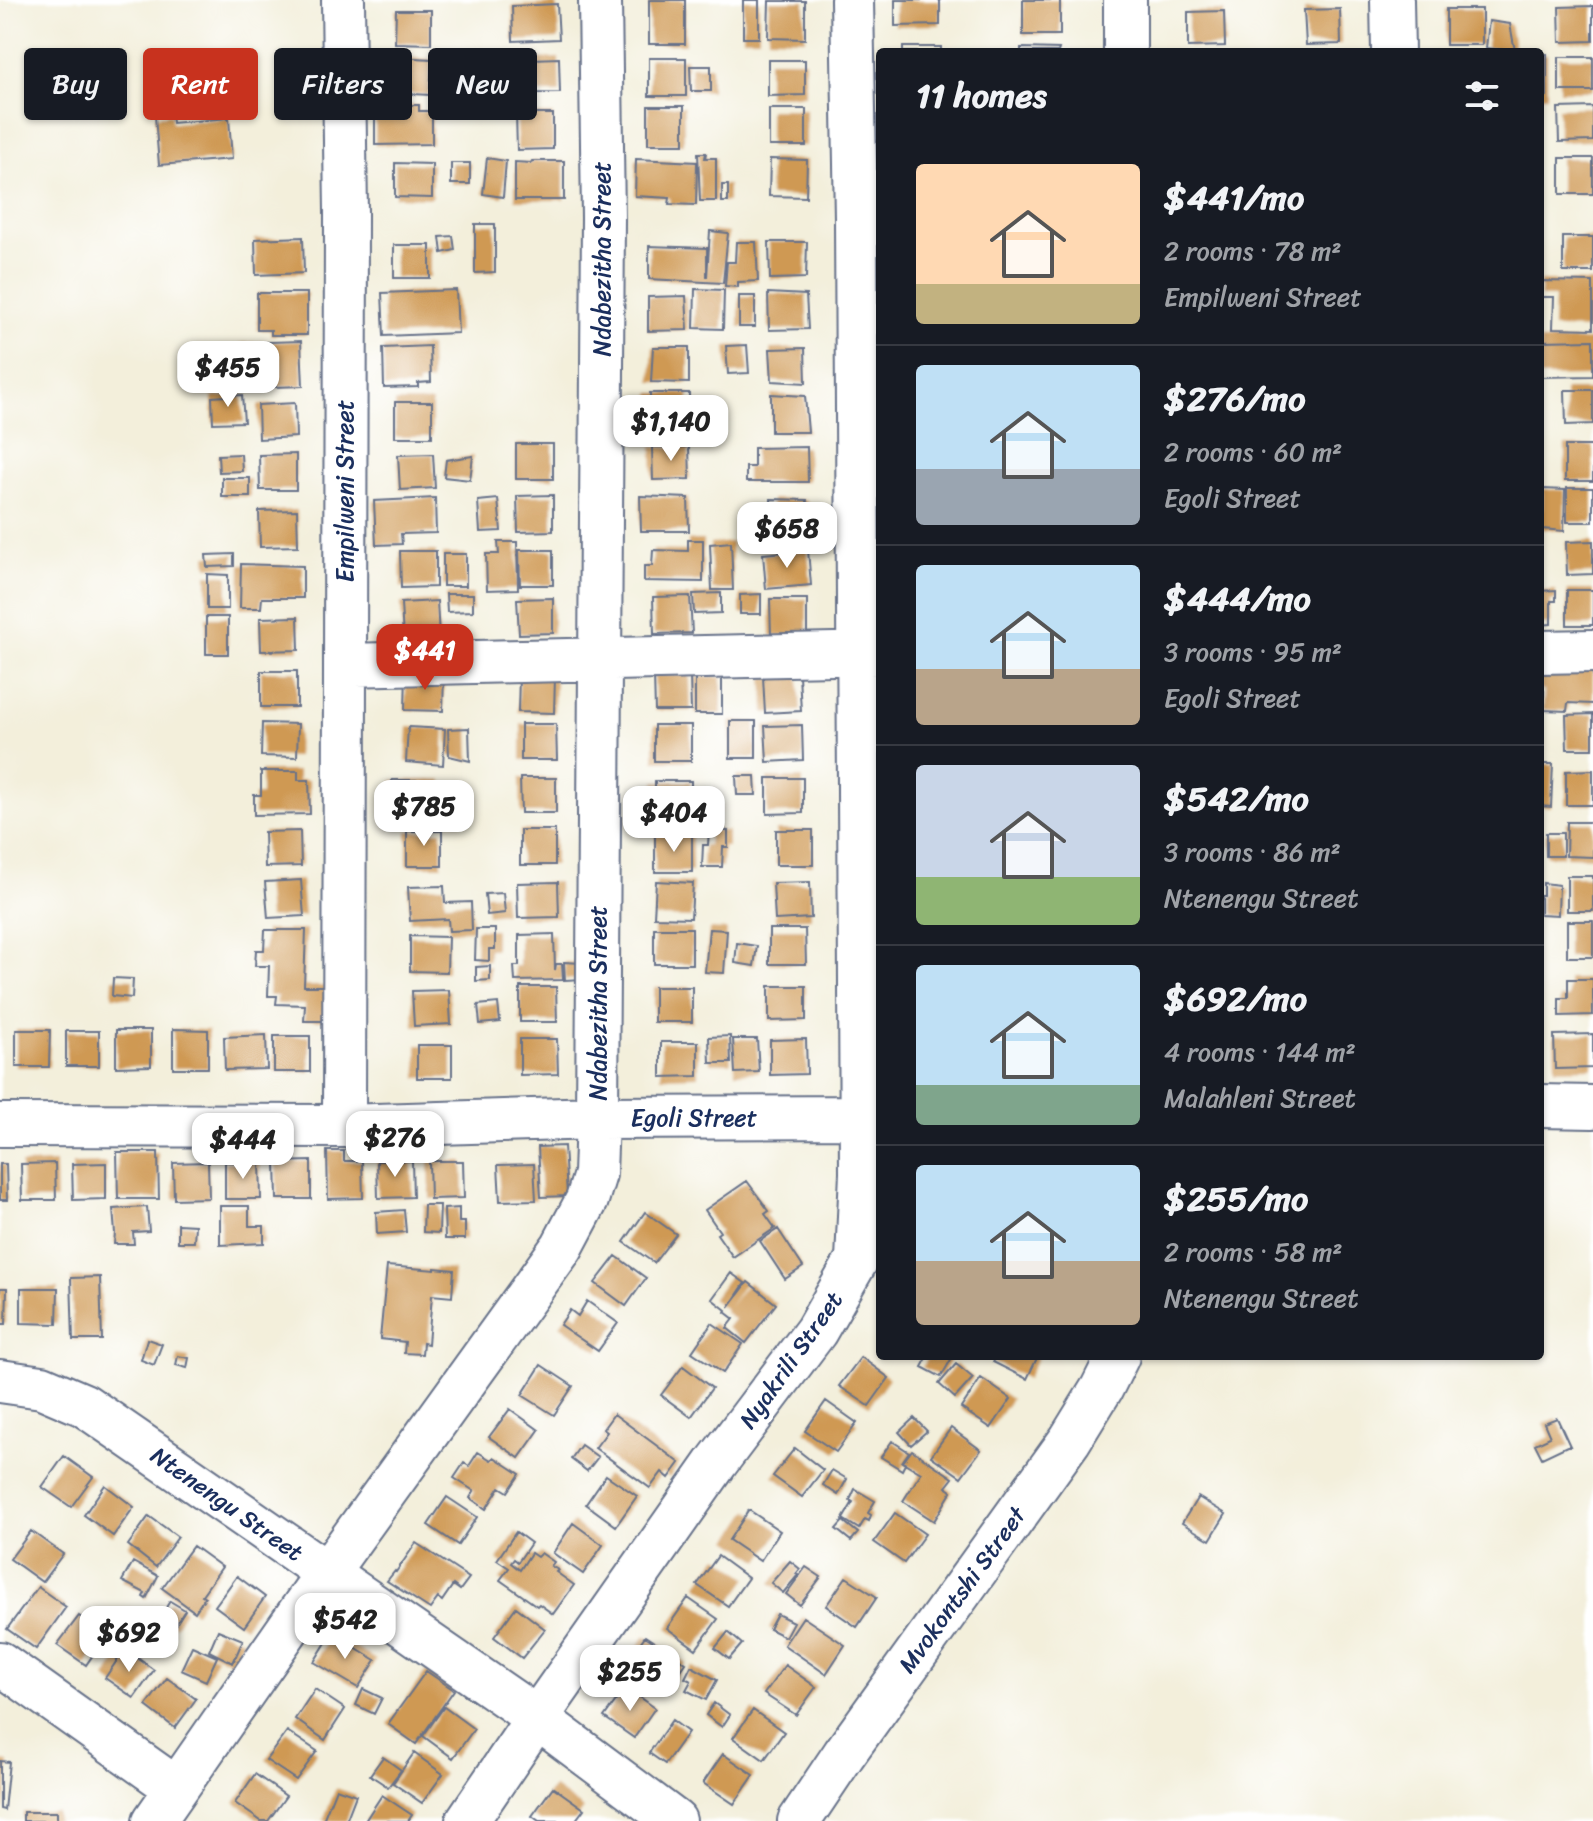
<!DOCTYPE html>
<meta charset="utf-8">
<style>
:root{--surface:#171b24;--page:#242831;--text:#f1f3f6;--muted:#9ea1a6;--line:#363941;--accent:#c8321e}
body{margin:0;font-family:Sriracha,sans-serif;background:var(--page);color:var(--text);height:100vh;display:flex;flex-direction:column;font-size:30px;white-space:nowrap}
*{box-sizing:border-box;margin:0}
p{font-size:26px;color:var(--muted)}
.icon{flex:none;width:44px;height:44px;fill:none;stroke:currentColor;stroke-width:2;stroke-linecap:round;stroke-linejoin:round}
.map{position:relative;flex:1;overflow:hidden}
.details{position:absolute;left:876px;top:48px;width:668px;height:1312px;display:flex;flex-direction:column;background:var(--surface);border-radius:8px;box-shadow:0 2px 6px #0004}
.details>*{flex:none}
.hud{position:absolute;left:24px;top:48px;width:732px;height:72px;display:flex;gap:16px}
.price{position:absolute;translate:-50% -68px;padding:0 18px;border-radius:16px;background:#fff;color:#222;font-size:26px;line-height:52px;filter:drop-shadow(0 2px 4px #0008)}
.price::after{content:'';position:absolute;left:50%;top:48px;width:24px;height:18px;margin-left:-12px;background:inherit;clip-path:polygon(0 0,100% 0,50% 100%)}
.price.active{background:var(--accent);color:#fff}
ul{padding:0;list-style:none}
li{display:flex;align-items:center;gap:24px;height:200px;padding:0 40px}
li+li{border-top:2px solid var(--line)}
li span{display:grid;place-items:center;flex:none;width:224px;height:160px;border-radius:8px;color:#555}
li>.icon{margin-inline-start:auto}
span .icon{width:96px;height:96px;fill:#fffc;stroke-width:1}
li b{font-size:34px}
h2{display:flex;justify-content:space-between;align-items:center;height:96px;padding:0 40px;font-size:34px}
.chip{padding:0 28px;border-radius:8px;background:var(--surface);box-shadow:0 2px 6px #0004;font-size:28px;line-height:72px}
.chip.active{background:var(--accent);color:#fff}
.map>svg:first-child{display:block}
</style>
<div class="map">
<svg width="1593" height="1821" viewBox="0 0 1593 1821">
<rect width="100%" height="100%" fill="#fff"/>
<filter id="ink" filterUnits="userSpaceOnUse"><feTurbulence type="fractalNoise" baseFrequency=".0125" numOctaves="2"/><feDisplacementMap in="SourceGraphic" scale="16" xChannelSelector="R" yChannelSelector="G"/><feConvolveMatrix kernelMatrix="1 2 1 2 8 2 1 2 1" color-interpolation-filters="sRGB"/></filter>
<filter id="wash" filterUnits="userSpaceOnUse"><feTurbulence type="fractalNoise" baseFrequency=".006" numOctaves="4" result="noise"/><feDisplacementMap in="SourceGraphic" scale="32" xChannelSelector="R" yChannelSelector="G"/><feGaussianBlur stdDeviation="1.8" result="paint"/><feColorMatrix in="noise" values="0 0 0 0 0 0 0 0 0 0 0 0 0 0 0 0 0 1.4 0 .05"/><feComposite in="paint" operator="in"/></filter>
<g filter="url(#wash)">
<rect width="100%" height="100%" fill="#f3efdb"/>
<g id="blocks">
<path fill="#cf9953" d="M649,0H685V44H649Z
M743,0H759V38H743Z
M895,0H940V25L895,26Z
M1023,0H1060V35H1023Z
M769,1H805V39L768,38Z
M557,4L559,39L513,41L512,6Z
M1593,6V41L1560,42L1559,7Z
M1340,9L1341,44L1306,45L1304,10Z
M1446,9H1482V45H1446Z
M396,10H431V44L395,43Z
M1224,11L1225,46L1188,47V12Z
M1489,21L1510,24L1515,51L1486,48Z
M903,47H941V52H903Z
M1021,48L1059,49L1058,52H1021Z
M532,54V59L559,58L560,93L489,94L488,55Z
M1540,54H1547V96H1540Z
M396,57L432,59L430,95L395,93Z
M1559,57H1593V91H1559Z
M649,58H686V96H649Z
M768,60H805V95L768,96Z
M690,66H711V91H691Z
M375,105H419V111H432V144L375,145Z
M648,106H684V144H648Z
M1593,107V141L1559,142L1558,108Z
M769,109H806V146H769Z
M171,114L172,123L229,118L232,159L159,165L155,116Z
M516,114H553V149L517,150Z
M698,153H706L705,158H716V201H700Z
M487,158L506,161L503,197L483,194Z
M1560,158H1593V194H1560Z
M636,159L697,162L696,205L669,204L670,198L635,196Z
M770,159L807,160L806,197L769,196Z
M532,161H564V200H515V162L531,163Z
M395,163L432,164V198L395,197Z
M451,163H470V184H451Z
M722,185H728V202H722Z
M475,224H495V272L475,273Z
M710,231L728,233L723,283L649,279V246L707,248V277Z
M453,236L455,250L442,253L440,237Z
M303,237L304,273L256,275L255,239Z
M1563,237H1593V272H1563Z
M736,242H756L758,281L738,282V287L725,286L727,262H735Z
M769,242H807L806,278L770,279Z
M394,245H430V278H394Z
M1540,281L1593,282V329L1553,328L1554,297H1540Z
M695,289L724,290L723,329L694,328Z
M456,290L458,333L384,336L382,293Z
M257,293H307V335H271V330H257Z
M768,293L806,295L808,329L769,330Z
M686,296L688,330L648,331V297Z
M739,296H755V327H739Z
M1593,340V376L1540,377V341Z
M301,341L303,386L274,387L273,383L243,384L241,343Z
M747,345L749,373L728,374L726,346Z
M430,346L431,382L418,383V387L384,388L383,348Z
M653,347H689V383L651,382Z
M805,348L806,383L772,381L770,349Z
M227,349V367H208L207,350Z
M1565,390H1593V424L1566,425Z
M650,393H689V427H650Z
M771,394L805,396L808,432H771Z
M242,395L244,422L213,423L212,397Z
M395,402H432V437H395Z
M295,403L296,437L259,439L258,405Z
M516,444H553V479H516Z
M1565,446H1593V481H1565Z
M652,447H689L690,479L653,480Z
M807,447L808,482H746V467H754V448Z
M241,454L242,471L219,472L218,455Z
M296,454V490H260L259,455Z
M433,454L435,488L400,490L398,455Z
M473,456L470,480L444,477L446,460Z
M222,478H250V497H222Z
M1567,488H1593V522H1567Z
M1543,489L1565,490L1564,531L1542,529Z
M553,495V531L518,532L517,496Z
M640,496L688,498L689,531H641Z
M435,498L436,533L401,534L402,544L376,545L374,501Z
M498,499L501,531L480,532L478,501Z
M771,499L807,500L809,535L772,536Z
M297,510L298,546L260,547L259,511Z
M688,540H703V582L644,581V566H652L653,550L688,551Z
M1593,541V574L1567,575L1566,542Z
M498,542H517L518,589L487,590L486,554H499Z
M731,542L733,590H712L710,544Z
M519,550H553V585H520Z
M808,550L811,585L766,589L763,554Z
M400,551H436V587L401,588Z
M234,554V566L207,567L206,555Z
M443,554H466V586H443Z
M241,564L303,566V598H262L261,608H240Z
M207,574L228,575V609H207Z
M1556,590V601H1551V624L1540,625V591Z
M1567,590H1593V625H1567Z
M721,593V613L694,614L693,594Z
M446,594H473V611L447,612Z
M761,594V614H740V595Z
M690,596L692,633L654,634L653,597Z
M553,598V633L519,634L517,599Z
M770,599H807V635L771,636Z
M437,601L439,637L403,638L401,603Z
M206,617H228V654H206Z
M298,617L299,650L261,651L260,618Z
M1540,662L1593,663V704L1568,703L1567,711L1543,710L1544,691H1540Z
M261,671H297V707H261Z
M406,673H444L443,711L405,710Z
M654,675H690L691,711H655Z
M799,675L801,711L765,713L763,677Z
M519,676L555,677L554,713L518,712Z
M695,677H722V714H695Z
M1593,714V749H1567L1566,715Z
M730,721H756V758H730Z
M262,723L298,724L297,757L261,756Z
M521,724H556L557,760H521Z
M654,725H691V761H654Z
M802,725L803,760L767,762L765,726Z
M408,727L445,729L443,765L406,762Z
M469,728L470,761L449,756L448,729Z
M1540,764H1553L1551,807L1540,806Z
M1593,770V805H1566V771Z
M261,771H298V780H309L310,814L254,815V795H261Z
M736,776H755L756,795H737Z
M520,778H556V813H521Z
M767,778H803V813L767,814Z
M392,780H442V812L393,813Z
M655,781H691V818H655Z
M451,804L467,809V820L448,814Z
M1567,822H1593V857L1566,856Z
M520,830H555V865H520Z
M709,830L728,831V847H723L722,867H702L703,845H708Z
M776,830H813V865H776Z
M300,831L301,866L265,867L264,832Z
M407,831H442V866H407Z
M1546,833H1563V856H1546Z
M655,835H692V872H655Z
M1567,876H1593V911H1567Z
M301,880L304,916L268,918L265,882Z
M656,881L693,883L691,918L654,917Z
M558,882L559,917L518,918L517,883Z
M810,882L811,918L775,920L773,883Z
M1543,883L1559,885L1558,915L1540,914V895H1543Z
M444,886L445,903L471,902L472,930L449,931L448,919L410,921L408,887Z
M503,893L505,913L487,915L485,894Z
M1567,921H1593V957H1567Z
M654,928H692V964H654Z
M476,929H495V949H489V961L475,960Z
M709,929L727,930L724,973L705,972Z
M769,929H805L806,964H769Z
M265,930H306L304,986H326L325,1021H304L305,1005L276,1004L277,996H268L269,966H255L256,950H264Z
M554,934L555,970L556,964H562L563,980L515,981L514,966H519V935Z
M410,936L448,937L447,972L410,971Z
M737,943L757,946L754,966L735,963Z
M564,962L581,963L582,979L565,980Z
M490,966V980L476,981V967Z
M113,978L133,979L132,998L112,996Z
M1568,979H1593V1015L1559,1016V998H1568Z
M769,986H806V1020L769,1021Z
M520,987H556L557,1022H520Z
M654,987H692V1022H654Z
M449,990L451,1024L414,1026L412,991Z
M498,1003L500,1022L480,1024L478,1005Z
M173,1029L208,1030V1068H173Z
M16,1030H50L49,1067H16Z
M116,1030H151V1066L116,1067Z
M66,1031H99V1066H66Z
M1593,1034V1068L1555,1069L1554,1035Z
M266,1035L267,1069L225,1070L224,1037Z
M274,1036H310V1072H274Z
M730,1036L731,1063H710L709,1037Z
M520,1039H557L558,1074L520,1075Z
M733,1039H757L759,1072L735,1073Z
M806,1039L807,1074L770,1075V1040Z
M661,1042H698V1076L661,1077Z
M417,1045H452V1078H417Z
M564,1146L567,1196L541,1197L538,1147Z
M327,1151H344V1161H362L363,1198L328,1199Z
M117,1152H158L159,1199H118Z
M311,1161V1199H277L276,1162Z
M377,1161H412L413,1197L378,1198Z
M429,1161H463L464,1198L430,1199Z
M208,1162L209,1198L174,1199L173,1163Z
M225,1162H260L261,1199H225Z
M55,1163L56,1200H22L21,1164Z
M106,1163V1199L73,1200L72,1164Z
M0,1164H6L7,1200H0Z
M534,1164L536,1200L500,1201L498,1165Z
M747,1181L769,1211L765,1214L775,1228L733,1257L717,1234L720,1232L705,1210Z
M424,1205H440L439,1233L423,1232Z
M220,1206H249V1226H264V1243L220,1245Z
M147,1207L149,1231L133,1232L134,1244H114L115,1233L113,1209Z
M459,1208V1222H465V1239H445L444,1209Z
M404,1210L406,1232L377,1234L376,1212Z
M645,1212L676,1234L654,1263L624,1242Z
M178,1224L195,1225L194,1242H178Z
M778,1229L803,1267L785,1279L760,1241Z
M616,1256L646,1278L626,1306L595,1283Z
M387,1266L435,1270V1268L454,1270L452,1297L432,1295L428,1344L423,1343L422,1354L404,1353L405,1342L380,1339Z
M731,1273L745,1283L729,1307L748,1282L776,1304L746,1343L727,1328L734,1319L725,1312L726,1310L712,1299Z
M100,1277L102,1340H73L71,1278Z
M0,1288H7L6,1324H0Z
M21,1288H58L57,1324L21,1323Z
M587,1301L618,1323L598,1351L560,1325L570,1310L578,1316Z
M712,1323L743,1344L723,1373L692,1352Z
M147,1339L162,1344L154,1365L141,1360Z
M178,1356L189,1358L187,1368L176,1365Z
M928,1356H953L941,1377L922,1367Z
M996,1356H1038L1027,1379L993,1362Z
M861,1357L889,1378L869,1406L839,1386Z
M956,1364L973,1378L955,1398L939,1384Z
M541,1365L573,1386L554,1415L522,1395Z
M683,1366L712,1388L691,1417L661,1395Z
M981,1378L1011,1399L991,1428L961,1408Z
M826,1401L857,1423L836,1452L805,1431Z
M510,1409L539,1430L519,1458L489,1437Z
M614,1414L680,1463L669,1478L662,1472L650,1488L595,1448L607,1432L603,1429Z
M914,1418L927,1431L911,1445L899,1432Z
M1557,1418L1570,1446H1567L1542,1458L1535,1444L1550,1437L1544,1423Z
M951,1428L981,1450L961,1477L931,1456Z
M892,1441L909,1452L902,1462L905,1464L902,1470L881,1457Z
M581,1445L598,1457L587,1471L571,1459Z
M795,1448L823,1470L802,1497L773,1476Z
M912,1450L953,1478L946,1487L952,1491L934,1521L903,1501L921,1473L903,1462Z
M478,1452L491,1460L494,1457L520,1474L508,1492L500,1487L486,1509L470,1498L474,1491L454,1478L464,1463L469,1466Z
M64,1456L93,1477L71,1507L42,1487Z
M832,1470L847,1479L838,1495L823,1485Z
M606,1475L637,1496L616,1526L586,1504Z
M105,1485L134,1507L113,1536L84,1515Z
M855,1489L875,1501L868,1513L871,1515L869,1521L865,1519L859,1529L843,1519L853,1502L850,1500Z
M447,1497L477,1517L458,1545L428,1525Z
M1198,1497L1226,1514L1210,1540L1182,1523Z
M749,1510L780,1531L760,1561L729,1540Z
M895,1513L925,1534L904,1563L874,1542Z
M149,1516L178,1537L156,1567L128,1545Z
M843,1521L858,1533L851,1541L836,1529Z
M573,1523L603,1545L583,1574L553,1553Z
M31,1531L63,1554L42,1582L10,1559Z
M516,1532L531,1543L518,1562L514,1559L511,1563L520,1570L531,1553L537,1557L541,1553L554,1562L551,1566L558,1570L556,1572L574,1585L553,1614L539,1604L537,1606L500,1580L509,1568L497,1560Z
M416,1543L469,1578L460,1590L453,1585L442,1601L438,1598L430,1609L387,1581L395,1571L396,1572Z
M193,1546L222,1567L202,1595L205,1597L195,1612L162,1588Z
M718,1556L748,1578L728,1606L697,1585Z
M790,1561L800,1569L796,1574L798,1575L783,1593L771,1583Z
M133,1562L158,1576L146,1599L143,1597L145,1593L122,1581Z
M806,1567L821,1577L800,1605L786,1594Z
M237,1576L265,1597L244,1627L215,1606Z
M846,1577L877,1597L857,1627L826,1606Z
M38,1587L66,1607L36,1649L7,1629Z
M688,1598L718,1619L696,1649L667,1628Z
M170,1601L185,1610L175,1626L160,1617Z
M516,1607L545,1629L522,1658L494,1637Z
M141,1613L163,1625L157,1637L135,1625Z
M777,1614L793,1622L785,1637L769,1629Z
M79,1616L106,1636L86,1665L57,1645Z
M803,1617L845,1645L826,1674L784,1645Z
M218,1630L243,1640L233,1663L209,1651Z
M728,1632L742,1644L729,1659L715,1648Z
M332,1633L376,1660L358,1688L314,1662Z
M645,1636L686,1663L666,1692L628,1667L638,1652L635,1650Z
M192,1646L217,1657L206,1681L181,1670Z
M125,1649L154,1670L134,1698L105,1678Z
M785,1665L816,1687L796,1715L764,1694Z
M691,1666L717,1680L706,1700L686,1690L691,1681L685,1678Z
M426,1671L454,1690L416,1744L388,1724Z
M167,1678L196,1699L175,1728L146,1706Z
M626,1687L655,1708L634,1738L604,1717Z
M315,1689L345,1709L325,1740L295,1719Z
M363,1689L382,1698L374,1714L356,1705Z
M714,1703L730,1715L722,1727L706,1715Z
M444,1707L474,1729L453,1758L423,1736Z
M753,1710L784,1732L764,1760L733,1738Z
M672,1720L688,1732L665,1764L649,1753Z
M287,1731L317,1751L296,1780L266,1760Z
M414,1753L443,1774L422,1803L393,1783Z
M723,1754L754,1775L734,1804L703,1783Z
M383,1757L401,1770L388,1787L370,1775Z
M0,1761L9,1762L4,1810L0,1809Z
M255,1774L286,1796L268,1821H261L235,1803Z
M553,1787L584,1809L575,1821H539L532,1816Z
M336,1788L356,1795L346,1821H327L323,1820Z
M382,1795L412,1815L408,1821H365Z
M23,1812H57V1821H23Z"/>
</g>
</g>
<g filter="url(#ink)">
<use href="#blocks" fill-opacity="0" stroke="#67728a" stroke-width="2"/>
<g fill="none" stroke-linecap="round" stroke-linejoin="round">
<g stroke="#67728a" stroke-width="46">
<path id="minor" d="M343,0L346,213L344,1126
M1125,0V52
M1392,0L1393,52
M1540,652L1593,651
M345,665L880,653
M1540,1106L1593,1107
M0,1125L344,1126L597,1118L861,1117
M0,1381L42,1387L84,1405L537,1718L675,1821
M0,1663L176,1788
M154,1821L326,1574L562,1247L587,1200L595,1174L597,1118L603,218L600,0
M467,1821L537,1718L717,1462L816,1331L857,1260L861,1173L856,219L852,0
M799,1821L844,1754L1070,1440L1102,1388L1118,1356"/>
</g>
<use href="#minor" stroke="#fff" stroke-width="42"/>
</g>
</g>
<g text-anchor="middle" stroke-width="8" stroke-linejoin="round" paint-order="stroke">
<g font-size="24" fill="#1b2f5e" stroke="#fff">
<text transform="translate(602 259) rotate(-90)" y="8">Ndabezitha Street</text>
<text transform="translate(345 491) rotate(-90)" y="8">Empilweni Street</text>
<text transform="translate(598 1003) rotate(-90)" y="8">Ndabezitha Street</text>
<text x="694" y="1126">Egoli Street</text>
<text transform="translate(791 1360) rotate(-55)" y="8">Nyakrili Street</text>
<text transform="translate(227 1504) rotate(35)" y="8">Ntenengu Street</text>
<text transform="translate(962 1590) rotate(-54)" y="8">Mvokontshi Street</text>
</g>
</g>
</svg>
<b class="price" style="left:228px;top:409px">$455</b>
<b class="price" style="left:671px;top:463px">$1,140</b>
<b class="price" style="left:787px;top:570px">$658</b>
<b class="price active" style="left:425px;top:692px">$441</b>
<b class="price" style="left:424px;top:848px">$785</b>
<b class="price" style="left:674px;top:854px">$404</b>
<b class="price" style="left:395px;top:1179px">$276</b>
<b class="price" style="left:243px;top:1181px">$444</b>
<b class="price" style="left:345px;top:1661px">$542</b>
<b class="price" style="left:129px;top:1674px">$692</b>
<b class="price" style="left:630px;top:1713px">$255</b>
<div class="hud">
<a class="chip">Buy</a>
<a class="chip active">Rent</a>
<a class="chip">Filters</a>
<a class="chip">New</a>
</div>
<section class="details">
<h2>11 homes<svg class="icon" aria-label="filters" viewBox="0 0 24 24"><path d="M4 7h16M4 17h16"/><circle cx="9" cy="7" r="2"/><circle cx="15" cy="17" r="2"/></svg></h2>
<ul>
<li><span style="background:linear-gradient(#ffd9b3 75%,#c2b280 0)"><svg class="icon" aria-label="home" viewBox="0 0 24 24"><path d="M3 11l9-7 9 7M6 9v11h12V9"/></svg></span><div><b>$441/mo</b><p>2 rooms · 78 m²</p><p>Empilweni Street</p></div></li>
<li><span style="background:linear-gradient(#bfe0f5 65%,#9aa5b1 0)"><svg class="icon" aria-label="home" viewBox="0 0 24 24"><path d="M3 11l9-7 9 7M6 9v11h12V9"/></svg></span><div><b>$276/mo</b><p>2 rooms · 60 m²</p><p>Egoli Street</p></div></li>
<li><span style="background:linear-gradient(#bfe0f5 65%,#b9a48a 0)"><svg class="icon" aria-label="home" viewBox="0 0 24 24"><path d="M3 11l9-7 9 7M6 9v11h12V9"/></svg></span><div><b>$444/mo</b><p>3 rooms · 95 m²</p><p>Egoli Street</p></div></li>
<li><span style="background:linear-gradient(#c9d6e8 70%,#8fb573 0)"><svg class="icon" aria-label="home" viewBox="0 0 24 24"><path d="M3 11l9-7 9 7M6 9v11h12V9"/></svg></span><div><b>$542/mo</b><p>3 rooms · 86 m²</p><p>Ntenengu Street</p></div></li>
<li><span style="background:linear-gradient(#bfe0f5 75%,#7fa58c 0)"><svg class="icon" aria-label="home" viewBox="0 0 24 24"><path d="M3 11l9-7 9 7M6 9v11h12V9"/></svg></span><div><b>$692/mo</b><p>4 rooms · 144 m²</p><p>Malahleni Street</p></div></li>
<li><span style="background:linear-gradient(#bfe0f5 60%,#b9a48a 0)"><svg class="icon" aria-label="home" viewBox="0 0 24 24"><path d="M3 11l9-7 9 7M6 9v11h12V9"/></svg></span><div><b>$255/mo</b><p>2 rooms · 58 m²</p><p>Ntenengu Street</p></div></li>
</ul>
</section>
</div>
